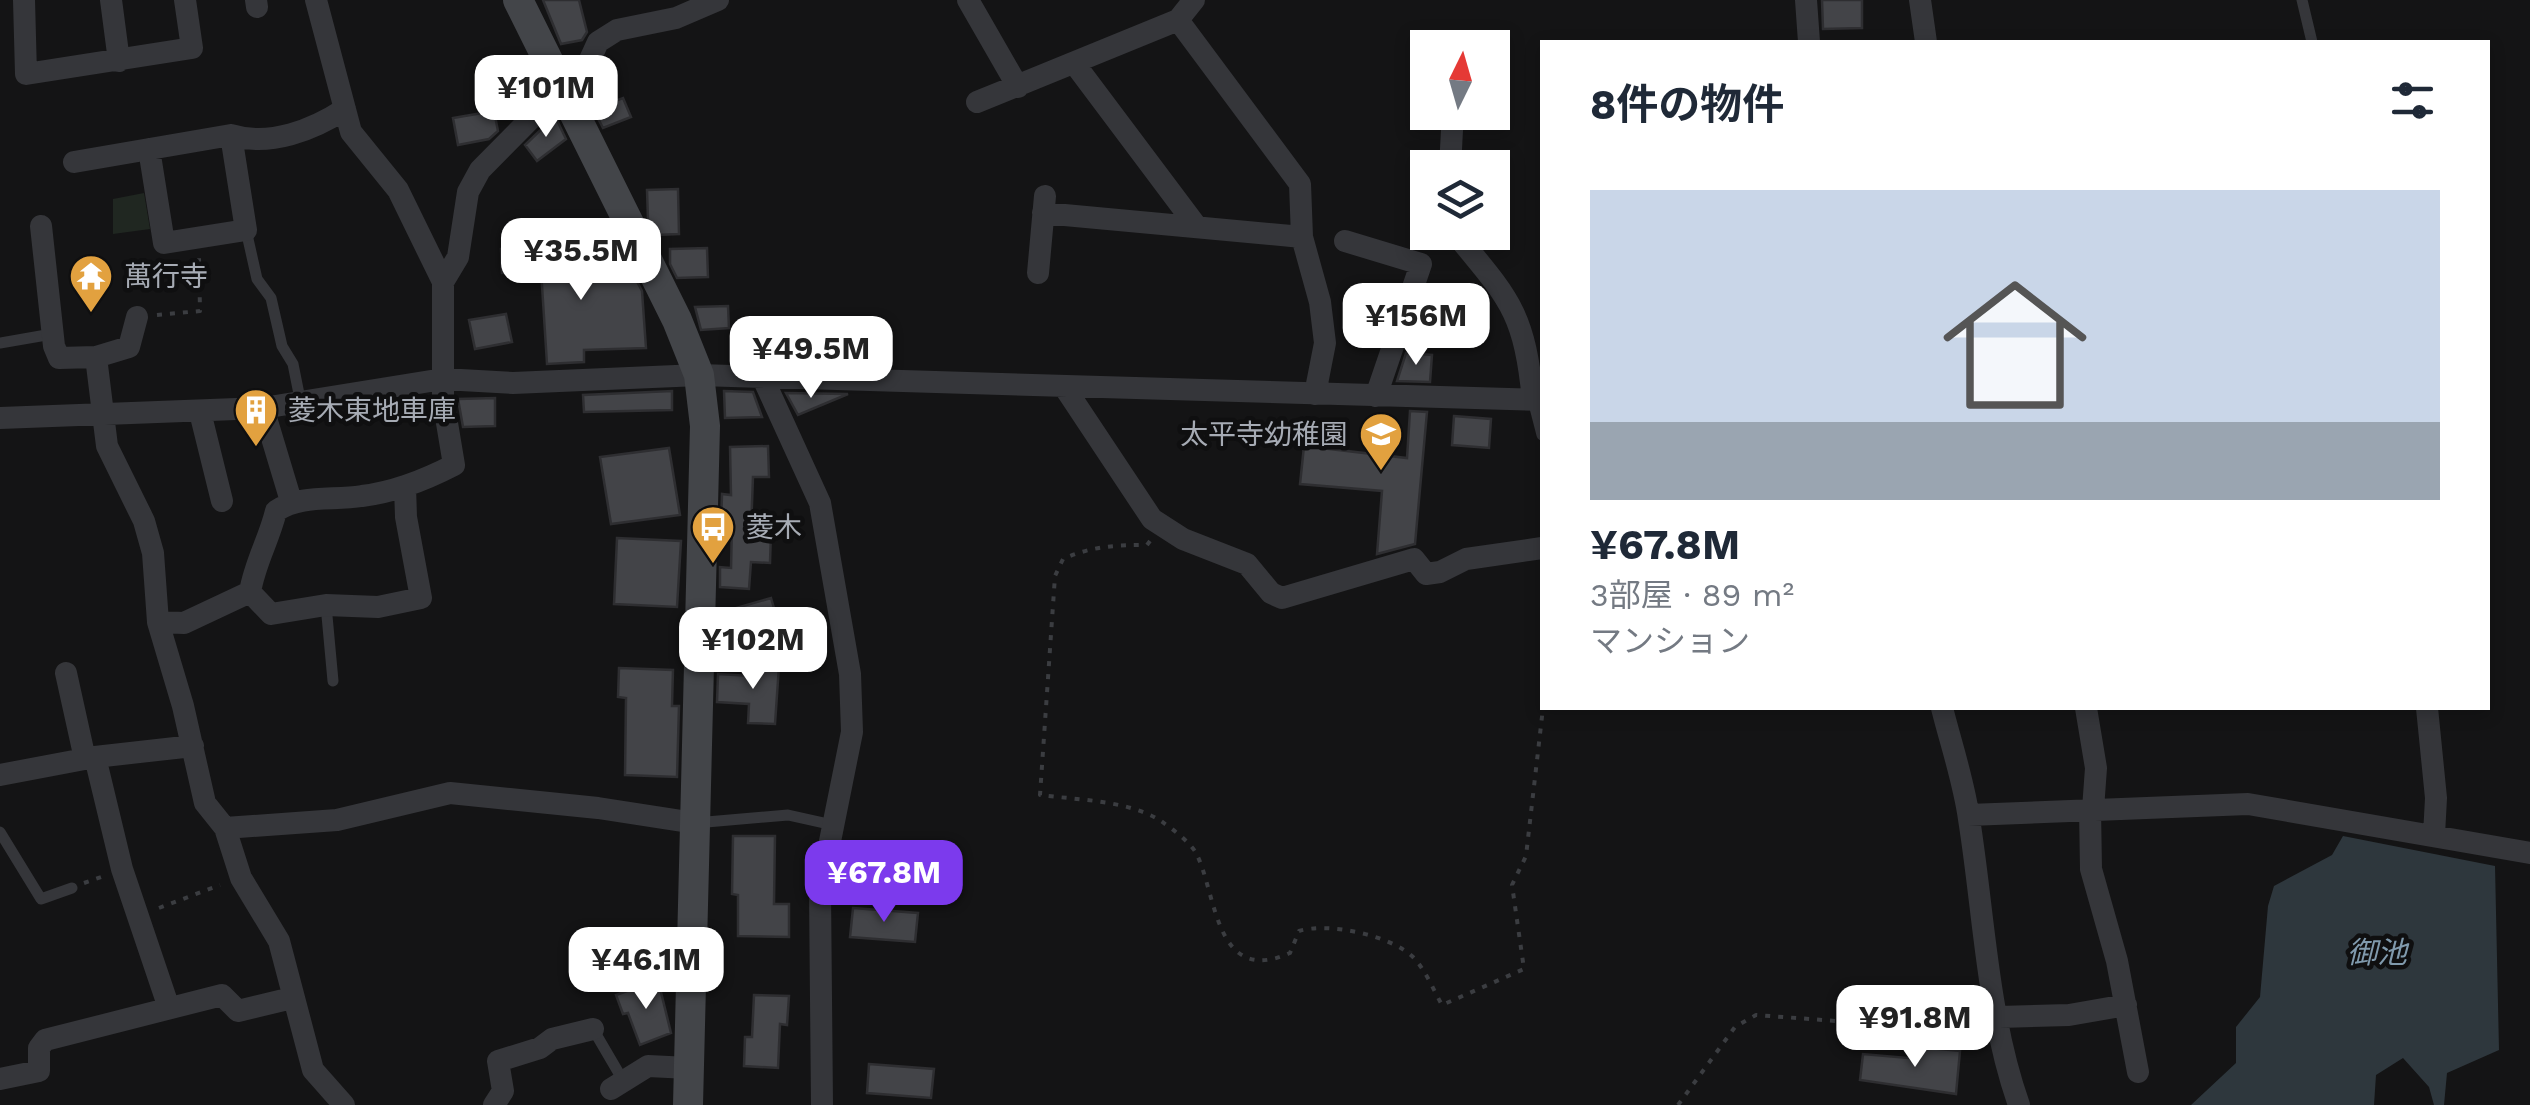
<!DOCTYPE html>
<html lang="ja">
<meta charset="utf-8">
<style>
:root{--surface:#fff;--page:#f6f6f7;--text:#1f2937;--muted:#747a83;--line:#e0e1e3;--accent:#7c3aed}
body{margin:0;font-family:"Work Sans","Noto Sans JP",sans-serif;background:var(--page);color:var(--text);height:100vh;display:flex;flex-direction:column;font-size:38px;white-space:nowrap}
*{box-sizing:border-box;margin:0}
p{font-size:32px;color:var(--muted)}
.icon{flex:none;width:55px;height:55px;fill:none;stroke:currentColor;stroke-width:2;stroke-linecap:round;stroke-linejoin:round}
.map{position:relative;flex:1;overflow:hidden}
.details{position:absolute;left:1540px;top:40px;width:950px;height:670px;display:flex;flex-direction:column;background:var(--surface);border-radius:0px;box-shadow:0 5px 15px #0003}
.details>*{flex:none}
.needle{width:65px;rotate:5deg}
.fabs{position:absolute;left:1410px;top:30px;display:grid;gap:20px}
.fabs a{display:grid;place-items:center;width:100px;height:100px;border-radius:0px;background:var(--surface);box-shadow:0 5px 15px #0003;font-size:50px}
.price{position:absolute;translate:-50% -85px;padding:0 22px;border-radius:20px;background:#fff;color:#222;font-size:32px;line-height:65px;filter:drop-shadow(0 2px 5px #0008)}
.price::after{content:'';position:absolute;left:50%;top:60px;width:30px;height:22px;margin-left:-15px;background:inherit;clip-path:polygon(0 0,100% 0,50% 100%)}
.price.active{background:var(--accent);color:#fff}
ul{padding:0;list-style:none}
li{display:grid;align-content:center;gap:20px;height:530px;padding:0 50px}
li+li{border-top:2px solid var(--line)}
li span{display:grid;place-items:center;height:310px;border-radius:0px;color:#555}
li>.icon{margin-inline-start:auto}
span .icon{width:180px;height:180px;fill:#fffc;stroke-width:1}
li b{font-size:42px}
h2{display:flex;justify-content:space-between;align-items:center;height:120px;padding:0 50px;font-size:42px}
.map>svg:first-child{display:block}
</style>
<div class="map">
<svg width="2530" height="1105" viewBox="0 0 2530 1105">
<rect width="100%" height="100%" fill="#141415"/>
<path fill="#202721" d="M144,193L150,229L113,234V199Z"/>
<path fill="#2e373d" d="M2343,836L2495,866L2499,1050L2447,1073L2444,1105H2434L2429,1087L2403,1058L2376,1075L2374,1105H2191L2236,1063V1027L2260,997L2268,906L2274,886L2332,855Z"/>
<path fill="#434448" stroke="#2e2e31" stroke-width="2.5" d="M543,0H579L587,32L582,40L561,44Z
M1822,0H1862V28L1823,29Z
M533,74L537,91L524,104L506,109L499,83Z
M623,98L631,117L603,128L593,109Z
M494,111L498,131L489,139L458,145L453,118Z
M555,116L566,139L537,161L525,145Z
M678,189L679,234L656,235L648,220L647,190Z
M582,244L585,275L633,274L642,291L646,348L584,350V362L547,364L541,270L502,273L501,249Z
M707,248L708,277L677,278L670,264V249Z
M728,306L729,328L701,330L695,307Z
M506,314L512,342L475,349L469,320Z
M1406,353L1432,355L1430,382L1397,381Z
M672,391V410L584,412L583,395Z
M724,391L753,392L762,417L725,418Z
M786,393L848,394L798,415Z
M495,398V426L463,427L458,399Z
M1410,411L1427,412L1415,544L1377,554L1382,491L1300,484L1304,446L1407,458Z
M1454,416L1491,419L1489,448L1452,445Z
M768,446L769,477H753L751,531L771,532L770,563L751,562L749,589L720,587V567L731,568L732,525H721L722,494L731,495L730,447Z
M669,448L680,515L611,524L600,457Z
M617,538L681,541L677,607L614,604Z
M771,598L779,625L721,642L719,613Z
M751,664L779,666L775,724L748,723L749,704L717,702L718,674L751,676Z
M619,668L673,670L672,706H679L677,777L625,775L626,698L618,697Z
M733,836H775L774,904H789V937L738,936V895L732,894Z
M853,908L918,913L915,942L850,937Z
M658,980L671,1033L640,1045L628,1013L623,1014L616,995Z
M754,995L789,996L787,1025L780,1024L778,1068L744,1066L745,1037H752Z
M1920,1047L1960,1051L1956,1094L1860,1080L1863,1054L1919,1059Z
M869,1064L934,1069L931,1098L867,1093Z"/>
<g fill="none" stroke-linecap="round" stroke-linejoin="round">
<path stroke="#3b3d41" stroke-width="4" stroke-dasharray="5 8" stroke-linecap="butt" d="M157,315L200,311L199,258
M1150,541L1147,545C1116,545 1092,546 1063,559L1055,576L1040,795C1078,800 1128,800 1161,821C1171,828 1190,842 1196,853C1217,893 1214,987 1290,953L1299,931C1328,922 1390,935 1413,957C1425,969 1434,991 1442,1005L1524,969L1512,885L1526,856L1543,708
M84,883L104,876
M159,908L220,885
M1678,1105L1735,1027L1756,1015L1930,1028L1980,1023"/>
<path stroke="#35363a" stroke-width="11" d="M2302,0L2312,42
M246,230L257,279L271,298L282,346L293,364L301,404
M0,343L52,334
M1533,400L1542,435
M326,605L333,681
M695,823L788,815L833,825
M0,832L41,899L72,888
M593,1029L624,1082"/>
<path stroke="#35363a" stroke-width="22" d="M24,0L26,74L192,48L185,0
M111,0L119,61
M256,0L257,7
M968,0L1018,87
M1806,0L1809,42
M1920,0L1926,42
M1178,20L1300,184L1302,237L1320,302L1325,343L1315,394
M1074,63L1197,227
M977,102L1178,20L1194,0
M149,149L164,243L246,230L231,135
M74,162L231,135C270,147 313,130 345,109
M1450,168L1452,130
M1043,213L1302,237
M41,226L54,346L59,358L96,357L129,347L137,317
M1454,232C1510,300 1524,311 1533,400
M1345,241L1421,264L1376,396
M1038,273L1045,196
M443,282L458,257L468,192L480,170L562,87L582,77L598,42L617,30L676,18L718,0
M96,357L107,446L144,521L153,553L158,622L183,706L205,803L225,828L241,878L279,941L313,1070L344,1105
M762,376L820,503L850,674L852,732L820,891L822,1105
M1065,388L1152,519L1183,539L1247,564L1271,593L1282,598L1414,559L1426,574L1440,572L1466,559L1542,548
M263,408L291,501
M200,412L222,501
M0,418L263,408L443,379L513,383L699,375L1542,400
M250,592L271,614L326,605L378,607L421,598L406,517L405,486
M158,622L184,623L250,592C255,562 269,540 276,511C302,494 332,501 362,496C395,492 425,480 454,465L443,399V282L398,190L351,132L316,0
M66,673L85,759
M1942,708C1951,744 1964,782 1969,819C1984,913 1987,1015 2019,1105
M2086,708L2096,768L2093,809
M2427,708L2436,798L2434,835
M95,757L122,869L169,1008
M0,775L95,757L193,746
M2090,809L2091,869L2117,961L2138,1072
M1969,815L2248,804L2530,853
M225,828L337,820L450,793L598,808L695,823
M1999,1017L2069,1015L2126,1005
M0,1079L39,1071V1048L45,1040L222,995L238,1011L292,998
M611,1089L648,1066L689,1068
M494,1105L503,1091L498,1061L540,1048L552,1039L593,1029"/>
<path stroke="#434549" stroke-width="30" d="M518,0L677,320L699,375L705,426L688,1105"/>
</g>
<defs>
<g id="temple-pin" transform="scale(2.25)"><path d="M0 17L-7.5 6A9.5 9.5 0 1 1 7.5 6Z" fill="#e2a13f" stroke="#0f0f10"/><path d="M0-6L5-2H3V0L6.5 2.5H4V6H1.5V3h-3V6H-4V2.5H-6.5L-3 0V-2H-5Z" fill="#fff"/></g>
<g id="building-pin" transform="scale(2.25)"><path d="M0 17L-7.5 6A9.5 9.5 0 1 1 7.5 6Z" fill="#e2a13f" stroke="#0f0f10"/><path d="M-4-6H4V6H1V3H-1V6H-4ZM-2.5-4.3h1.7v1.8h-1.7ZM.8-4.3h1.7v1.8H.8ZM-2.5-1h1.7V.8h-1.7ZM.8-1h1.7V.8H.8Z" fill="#fff"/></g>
<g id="school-pin" transform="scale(2.25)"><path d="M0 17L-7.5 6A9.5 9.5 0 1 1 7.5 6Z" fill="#e2a13f" stroke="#0f0f10"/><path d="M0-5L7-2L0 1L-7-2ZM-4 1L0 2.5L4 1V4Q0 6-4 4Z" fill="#fff"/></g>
<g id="bus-pin" transform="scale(2.25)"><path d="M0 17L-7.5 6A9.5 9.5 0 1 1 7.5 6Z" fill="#e2a13f" stroke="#0f0f10"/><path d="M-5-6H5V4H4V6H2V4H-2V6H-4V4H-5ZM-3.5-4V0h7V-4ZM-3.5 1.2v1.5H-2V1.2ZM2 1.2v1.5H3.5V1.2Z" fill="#fff"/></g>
</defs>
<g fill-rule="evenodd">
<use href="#temple-pin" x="91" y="276"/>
<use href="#building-pin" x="256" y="410"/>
<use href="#school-pin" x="1381" y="434"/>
<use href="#bus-pin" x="713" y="527"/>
</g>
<g text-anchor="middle" stroke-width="9" stroke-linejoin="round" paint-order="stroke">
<g font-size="28" fill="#a6abb4" stroke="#0f0f10" text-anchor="start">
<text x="124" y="286">萬行寺</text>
<text x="288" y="420">菱木東地車庫</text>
<text x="1348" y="444" text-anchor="end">太平寺幼稚園</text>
<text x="746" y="537">菱木</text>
</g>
<g font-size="30" font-style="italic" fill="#809aad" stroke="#0f0f10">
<text x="2377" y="963">御池</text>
</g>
</g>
</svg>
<div class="fabs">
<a><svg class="needle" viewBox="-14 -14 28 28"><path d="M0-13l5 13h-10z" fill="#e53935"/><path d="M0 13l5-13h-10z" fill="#747a83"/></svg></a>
<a><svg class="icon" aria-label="layers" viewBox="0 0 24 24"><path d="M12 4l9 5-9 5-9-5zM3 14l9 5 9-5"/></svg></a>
</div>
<b class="price" style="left:546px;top:140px">¥101M</b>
<b class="price" style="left:581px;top:303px">¥35.5M</b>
<b class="price" style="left:1416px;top:368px">¥156M</b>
<b class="price" style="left:811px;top:401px">¥49.5M</b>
<b class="price" style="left:753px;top:692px">¥102M</b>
<b class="price active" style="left:884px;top:925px">¥67.8M</b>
<b class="price" style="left:646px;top:1012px">¥46.1M</b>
<b class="price" style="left:1915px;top:1070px">¥91.8M</b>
<section class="details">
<h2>8件の物件<svg class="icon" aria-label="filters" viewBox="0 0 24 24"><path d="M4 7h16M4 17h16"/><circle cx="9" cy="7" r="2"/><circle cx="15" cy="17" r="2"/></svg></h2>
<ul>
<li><span style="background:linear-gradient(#c9d6e8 75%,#9aa5b1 0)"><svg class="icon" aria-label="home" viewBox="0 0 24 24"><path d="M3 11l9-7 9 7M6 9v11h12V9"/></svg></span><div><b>¥67.8M</b><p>3部屋 · 89 m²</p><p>マンション</p></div></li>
</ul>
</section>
</div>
